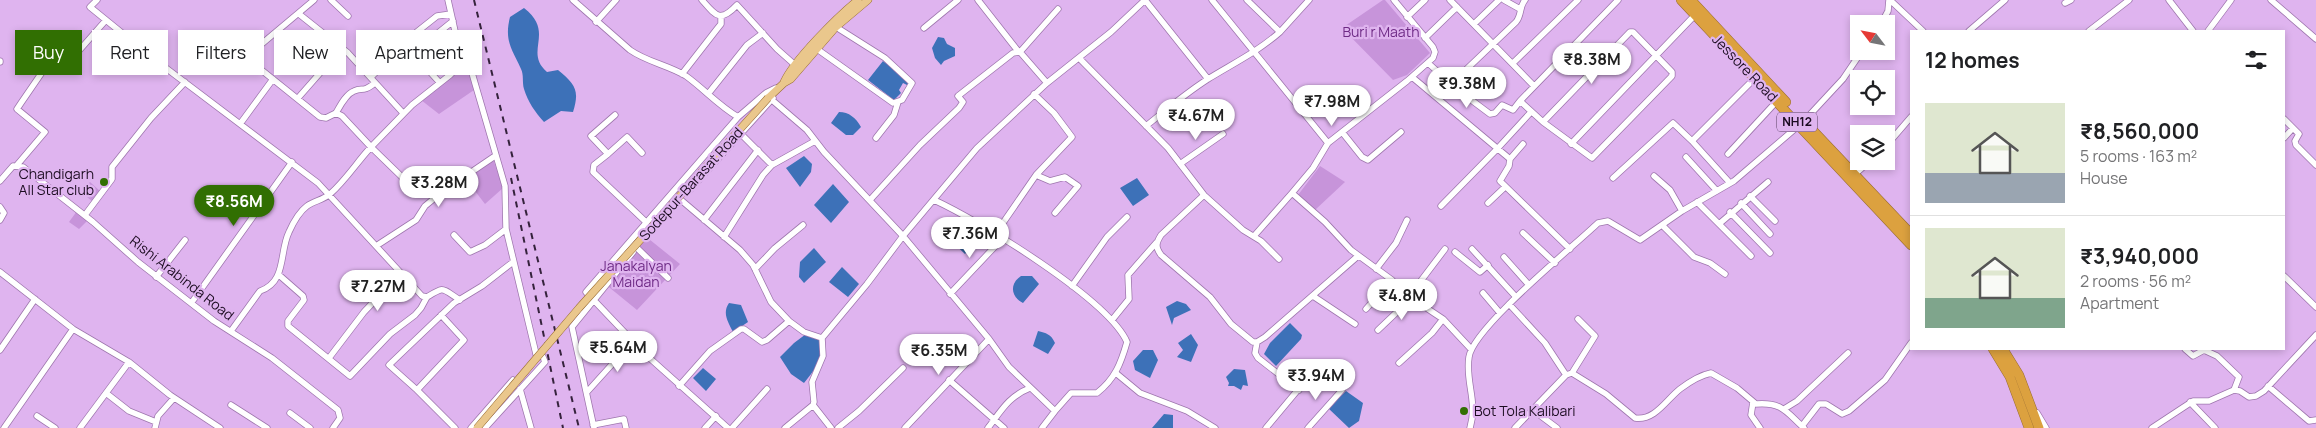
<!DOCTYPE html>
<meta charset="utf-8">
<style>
:root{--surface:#fff;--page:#f2f2f2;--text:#202124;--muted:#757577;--line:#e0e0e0;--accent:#316f02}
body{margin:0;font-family:Manrope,sans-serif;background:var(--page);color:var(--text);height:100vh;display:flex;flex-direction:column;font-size:19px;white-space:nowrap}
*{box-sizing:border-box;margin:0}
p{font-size:16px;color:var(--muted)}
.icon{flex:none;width:28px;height:28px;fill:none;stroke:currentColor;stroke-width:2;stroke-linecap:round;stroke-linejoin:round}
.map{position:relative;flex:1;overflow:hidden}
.details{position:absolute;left:1910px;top:30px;width:375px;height:320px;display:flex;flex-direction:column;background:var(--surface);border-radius:0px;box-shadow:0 2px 8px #0003}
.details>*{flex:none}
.top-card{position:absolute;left:15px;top:30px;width:475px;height:45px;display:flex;gap:10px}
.needle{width:32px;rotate:302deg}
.buttons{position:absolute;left:1850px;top:15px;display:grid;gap:10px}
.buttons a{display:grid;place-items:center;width:45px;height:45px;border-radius:0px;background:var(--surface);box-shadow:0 2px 8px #0003;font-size:25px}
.price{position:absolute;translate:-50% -42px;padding:0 11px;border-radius:18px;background:#fff;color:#222;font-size:16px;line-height:32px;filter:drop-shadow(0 1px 2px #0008)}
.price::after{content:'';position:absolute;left:50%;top:30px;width:15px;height:11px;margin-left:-8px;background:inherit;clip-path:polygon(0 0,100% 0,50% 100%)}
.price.selected{background:var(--accent);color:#fff}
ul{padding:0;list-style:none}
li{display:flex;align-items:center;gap:15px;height:125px;padding:0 15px}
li+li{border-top:1px solid var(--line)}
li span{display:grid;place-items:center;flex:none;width:140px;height:100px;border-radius:0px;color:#555}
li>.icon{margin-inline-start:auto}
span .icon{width:60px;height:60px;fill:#fffc;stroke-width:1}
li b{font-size:21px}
h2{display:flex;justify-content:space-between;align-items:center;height:60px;padding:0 15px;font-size:21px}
.pill{padding:0 18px;border-radius:0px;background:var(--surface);box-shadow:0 2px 8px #0003;font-size:18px;line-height:45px}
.pill.selected{background:var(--accent);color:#fff}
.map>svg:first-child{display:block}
</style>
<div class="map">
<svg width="2316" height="428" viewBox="0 0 2316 428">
<rect width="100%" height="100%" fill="#dfb4ef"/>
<path fill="#c794da" d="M1383,0H1385L1430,53L1407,75L1393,80L1342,28Z
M466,63L474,90L439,114L421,100Z
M493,159L503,188L485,204L465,178Z
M1320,166L1345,182L1315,210L1298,195Z
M90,182L101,192L93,202L81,192Z
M77,211L88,220L79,229L69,222Z
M639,231L680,264L637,310L599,279Z"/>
<path fill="#3d71b8" d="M524,8C556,33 523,51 547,72L558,70C575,84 580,90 573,112L561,111L544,122C535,112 528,102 524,89C522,82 524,75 521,69C512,49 504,41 510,17Z
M938,37L944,38L947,44L955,48V56L944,61L941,65L935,58L932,48Z
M883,61L909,81L907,85L903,83L899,90L901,93L894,100L868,80Z
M839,112C849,112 856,118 861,127L853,135H846L831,123Z
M804,156L812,164L811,172L800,187L786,168Z
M1137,178L1149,195L1133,206L1120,188Z
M833,184L849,202L831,223L814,205Z
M964,219L985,232L965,254L945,235Z
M814,248L826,262L804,283L799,277L800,262Z
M842,267L859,284L848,297L829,282Z
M1021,276H1032L1039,284L1023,303C1011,297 1009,284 1021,276Z
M1177,301L1186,304L1191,310L1174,318L1172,325L1166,307Z
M729,303L741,305L748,322L733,332C728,322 722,313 729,303Z
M1290,323L1302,335L1301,339L1276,366L1264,354L1270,343Z
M1038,331C1046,333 1051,334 1055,343L1048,354L1033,346Z
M806,334L817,336L823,346C821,361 814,371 804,383L791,374L780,357L794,343Z
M1191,334L1198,345L1191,362L1177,357L1183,350L1178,343Z
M1143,350H1153L1158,360L1150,378L1135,370L1133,361Z
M703,368L716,379L706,391L693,378Z
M1234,369L1245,370L1248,386L1243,385L1241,390L1234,386H1228L1229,383L1226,377Z
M1346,391L1363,403L1359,421L1349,428L1328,408Z
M1164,414L1173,415V428H1152Z"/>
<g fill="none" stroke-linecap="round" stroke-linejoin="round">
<g stroke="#9e76ad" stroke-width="7">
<path id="minor" d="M97,0L90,7L154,59L318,183L422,296L427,297C445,286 441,288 460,300
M314,0L252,52L249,60L320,117L326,118L336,113L342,116L371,147L412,105L450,75L465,60
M331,0L348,16
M448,0L455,31L472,73L505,186L506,229L536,354
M573,0L630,50C647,62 668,65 686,76C704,89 719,106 738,117L766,93L776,88
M702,0C716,16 720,23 737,5L777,49L795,65
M978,0L1018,51
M1145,0L1208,79
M1212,0L1328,143L1407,81L1433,58L1435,52L1433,47L1394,0
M1450,0L1534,86
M1504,0L1520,9
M1890,0L1923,31
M2169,0L2193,31
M2271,0L2316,39
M2065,3L2071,0
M299,14L348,53L403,113
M1407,17L1425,0
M596,22L616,0
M1475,23L1499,0
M1881,24L1888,11L1889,0
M924,28L958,0
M1969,31L2005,0
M2089,31L2129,0
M2208,31L2231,0
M1280,32L1309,0
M1425,38L1457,7
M407,45L408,39L437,16L451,14
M817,49L893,103L902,100L912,83L885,58L836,27
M415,50L421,62L440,83
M1020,52L1058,9
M1080,59L1168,148L1204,195L1243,230L1261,241L1279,259
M0,61V62
M1428,63L1458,90L1490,114L1495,113L1502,105L1513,110L1520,101
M1513,63L1578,0
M682,74L717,29L721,24V16
M371,77L403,46L417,50L453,21
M1412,77L1510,159L1523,144
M1451,84L1516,22C1522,15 1519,7 1525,0
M708,94L747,45L763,33
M298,98L342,48
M772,100L807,130L824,152L903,236L989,339L1009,367L1055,411L1071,393H1097C1115,379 1121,363 1127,342C1108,299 978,220 934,200
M336,113C340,106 346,94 354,91C363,87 362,93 375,83
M615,115L591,136L608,154L594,165L593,172L646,222
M2284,119L2299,134L2295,141L2296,145L2316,165
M1543,122L1630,32H1633L1672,72V76L1592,158L1543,122L1520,101L1618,0
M240,124L273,79
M1146,126C1166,110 1186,93 1208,79C1234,63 1257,52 1280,32L1247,0
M1342,132L1362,157L1368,160L1401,132
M741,134L772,165
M876,138L894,115L898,102
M2284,138L2293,128
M1692,141L1755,78
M1328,143L1313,168L1292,193L1325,222L1351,250L1392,280L1404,293L1443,319L1471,349
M1571,144L1695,15
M1886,146L1911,117
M608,154L627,137L642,153
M1728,154L1777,101
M1686,157L1717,191
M1510,159L1509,166L1500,181L1570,249
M1180,164L1223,134
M17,165L45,132L17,109L21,103L56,52L69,62L106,20
M1036,175L1050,181L1065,177L1078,186L1055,213
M1854,175L1870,161
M1654,176L1670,190L1682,211
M1613,178L1673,123L1692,141L1730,183
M0,181L13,166L23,167L93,222L138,262L214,321L272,358L338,410L340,418L333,428
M688,192L773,98
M1204,195L1161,235C1156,243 1155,247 1161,255L1210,297L1231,324L1253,342H1257L1265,337L1358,256
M1750,196L1775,221
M681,200L740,250L753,265L771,302L789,321
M870,200L920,145L959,108L963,102L958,96L1013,53L1020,52L1047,83
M1697,202L1751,256
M1488,203L1505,187
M1741,203L1770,234
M1441,206L1498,148L1531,112
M0,207L4,213L0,220
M1730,212L1770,253
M85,215L112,179V167L151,118L185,82
M704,220L758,150
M1719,224L1768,182
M1662,225L1694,257L1710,263L1725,274
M996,233L1036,175L1072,137L1054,113L1034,94
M1523,233L1555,263
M454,235L470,252L485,245L506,229
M1254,236L1292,193
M724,237L763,175L772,165L815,141
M376,246L416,220L425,206L442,192L495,156
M637,248L668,278
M1472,249L1516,297
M1455,252L1480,272L1488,265
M1504,257L1529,285
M755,269L775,248L803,225
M1376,269L1396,243L1407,220
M0,272L73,329L129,362L170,395L220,428
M279,275L303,296L304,300L288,321V326L350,376L390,334L415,315L421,308L427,297
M2284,276L2316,307
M156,277L185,240
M1072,286L1107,237L1127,217
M1483,293L1500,313
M950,294L1003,238
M1313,296L1355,324
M192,302L292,162
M1509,304L1545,343L1566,375
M1366,309L1392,280
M441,315L464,340L417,390L455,428
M1112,320L1129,299L1128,275L1156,243
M1378,330L1398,311L1445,249
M231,331L260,291C287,282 279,252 289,232C293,223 299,212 307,206C314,201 323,200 330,194C346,180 357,162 371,147L404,179
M1257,342L1255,353L1258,358L1299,390
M2185,349L2193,356L2204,350L2217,356L2239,377L2234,390
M0,350L35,299
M329,358L364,312L401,273
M1399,363L1432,333L1443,319
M1572,373L1595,336L1578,319
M1117,374L1140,393L1187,411L1215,428
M949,380L1004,428
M679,386L710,351L741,329H744L762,342L767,340L789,321L804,332L822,338
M2268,386L2309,421L2316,420
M520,389L531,428
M417,390L389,365L454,303L482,286L513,262
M587,392L634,340
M106,393L129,411L156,422
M1753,402L1751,415L1760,428
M2190,402L2215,428
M231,405L267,428
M813,405L814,402L812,382L823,356L822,338L867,284L903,236L977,148L1047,83L1111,32L1145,0
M1784,409L1797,401L1848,353
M1533,410L1557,428
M290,413L310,428
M2037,413L2046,428
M37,416L55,428
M593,425L624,419L626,428
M1802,426L1819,404H1826L1842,414L1849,411L1885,380L1911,343
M4,428L73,329
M80,428L129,362
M155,428L158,416L174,398
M471,428L513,380
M485,428L545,362L543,357L536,354
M594,428L572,327L633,252
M705,428L716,416
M728,428L645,354L586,292L738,117
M732,428L767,389
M785,428L813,405L831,428
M838,428L859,411L903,368
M905,428L989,339
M988,428C1001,411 1009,396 1030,388
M1042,428L1055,411
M1266,428L1317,367
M1308,428L1342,390
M1470,428C1478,401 1465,382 1469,357C1473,328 1573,247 1598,223L1608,221L1640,240L1682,211L1734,181L1804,121L1843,79L1862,51
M1515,428L1566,375L1572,373L1606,394L1635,418C1655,421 1666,400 1680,389C1688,383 1701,375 1711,373L1737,388L1756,404C1783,402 1786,412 1804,428
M2152,428L2193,401H2209L2234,390L2240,391L2249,397L2256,396L2264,391L2316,335"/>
</g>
<g stroke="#996d34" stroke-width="8">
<path id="major" d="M784,82C794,60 838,16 858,0
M768,98L784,83L791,79L836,27L868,0"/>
</g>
<g stroke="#996d34" stroke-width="10">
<path id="highway" d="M1681,0L1911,245
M1691,0L1786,102
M1802,119L1911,234
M1993,349L2010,377L2029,428
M2003,349L2019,375L2039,428"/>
</g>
<use href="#minor" stroke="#fff" stroke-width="5.5"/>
<use href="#major" stroke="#eac78c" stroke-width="7"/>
<use href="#highway" stroke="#dca13f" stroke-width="9"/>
<path stroke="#35223c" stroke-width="2" stroke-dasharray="6 6" stroke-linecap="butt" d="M474,0L579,428
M511,178L563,428"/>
<g stroke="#996d34" stroke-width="8" stroke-linecap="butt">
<path id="major-bridge" d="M477,428L579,308L768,98"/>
</g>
<use href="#major-bridge" stroke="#eac78c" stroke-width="7"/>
</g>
<g fill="#316f02" stroke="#dfb4ef" stroke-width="2">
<circle cx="104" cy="182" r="5"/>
<circle cx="1464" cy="411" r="5"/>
</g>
<g text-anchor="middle" stroke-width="4.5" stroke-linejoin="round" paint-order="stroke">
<rect fill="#dfb4ef" stroke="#563e5f" stroke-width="1" x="1777" y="112.5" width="40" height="19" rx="4"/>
<g font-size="12" font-weight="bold" fill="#1c0c21">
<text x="1797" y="126">NH12</text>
</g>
<g font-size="14" fill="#6e2a85" stroke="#dfb4ef">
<text x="1381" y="37">Buri r Maath</text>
<text x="636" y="271">Janakalyan<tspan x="636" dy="16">Maidan</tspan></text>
</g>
<g font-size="14" fill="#1c0c21" stroke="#dfb4ef">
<text transform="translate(1745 68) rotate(46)" y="5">Jessore Road</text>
<text transform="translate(691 184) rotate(-48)" y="5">Sodepur-Barasat Road</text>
<text transform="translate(182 278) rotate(38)" y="5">Rishi Arabinda Road</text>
</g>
<g font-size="14" fill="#1c0c21" stroke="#dfb4ef" text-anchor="end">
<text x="94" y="179">Chandigarh<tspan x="94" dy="16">All Star club</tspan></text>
<text x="1474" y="416" text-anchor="start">Bot Tola Kalibari</text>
</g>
</g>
</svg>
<div class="buttons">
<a><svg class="needle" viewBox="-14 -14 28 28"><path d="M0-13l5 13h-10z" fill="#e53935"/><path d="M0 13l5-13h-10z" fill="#757577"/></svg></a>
<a><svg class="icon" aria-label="locate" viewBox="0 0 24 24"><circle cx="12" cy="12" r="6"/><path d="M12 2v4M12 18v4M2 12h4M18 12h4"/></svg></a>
<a><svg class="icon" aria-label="layers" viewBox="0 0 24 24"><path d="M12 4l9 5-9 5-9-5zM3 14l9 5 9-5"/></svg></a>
</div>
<b class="price" style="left:1592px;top:85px">₹8.38M</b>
<b class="price" style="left:1467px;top:109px">₹9.38M</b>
<b class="price" style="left:1332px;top:127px">₹7.98M</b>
<b class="price" style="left:1196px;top:141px">₹4.67M</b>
<b class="price" style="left:439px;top:208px">₹3.28M</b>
<b class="price selected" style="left:234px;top:227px">₹8.56M</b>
<b class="price" style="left:970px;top:259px">₹7.36M</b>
<b class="price" style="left:378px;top:312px">₹7.27M</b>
<b class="price" style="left:1402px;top:321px">₹4.8M</b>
<b class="price" style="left:618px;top:373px">₹5.64M</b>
<b class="price" style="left:939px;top:376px">₹6.35M</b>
<b class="price" style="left:1316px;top:401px">₹3.94M</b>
<div class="top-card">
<a class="pill selected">Buy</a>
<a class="pill">Rent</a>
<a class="pill">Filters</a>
<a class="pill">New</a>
<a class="pill">Apartment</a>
</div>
<section class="details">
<h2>12 homes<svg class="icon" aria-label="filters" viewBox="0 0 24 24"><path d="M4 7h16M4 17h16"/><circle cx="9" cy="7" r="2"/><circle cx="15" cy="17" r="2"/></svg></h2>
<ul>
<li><span style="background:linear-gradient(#dfe7d0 70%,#9aa5b1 0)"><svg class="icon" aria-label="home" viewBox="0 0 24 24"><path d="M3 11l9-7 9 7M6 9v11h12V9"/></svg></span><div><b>₹8,560,000</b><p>5 rooms · 163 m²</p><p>House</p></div></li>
<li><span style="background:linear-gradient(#dfe7d0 70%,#7fa58c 0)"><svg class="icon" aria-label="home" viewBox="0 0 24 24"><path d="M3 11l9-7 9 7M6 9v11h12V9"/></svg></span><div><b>₹3,940,000</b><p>2 rooms · 56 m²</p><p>Apartment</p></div></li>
</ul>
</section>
</div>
